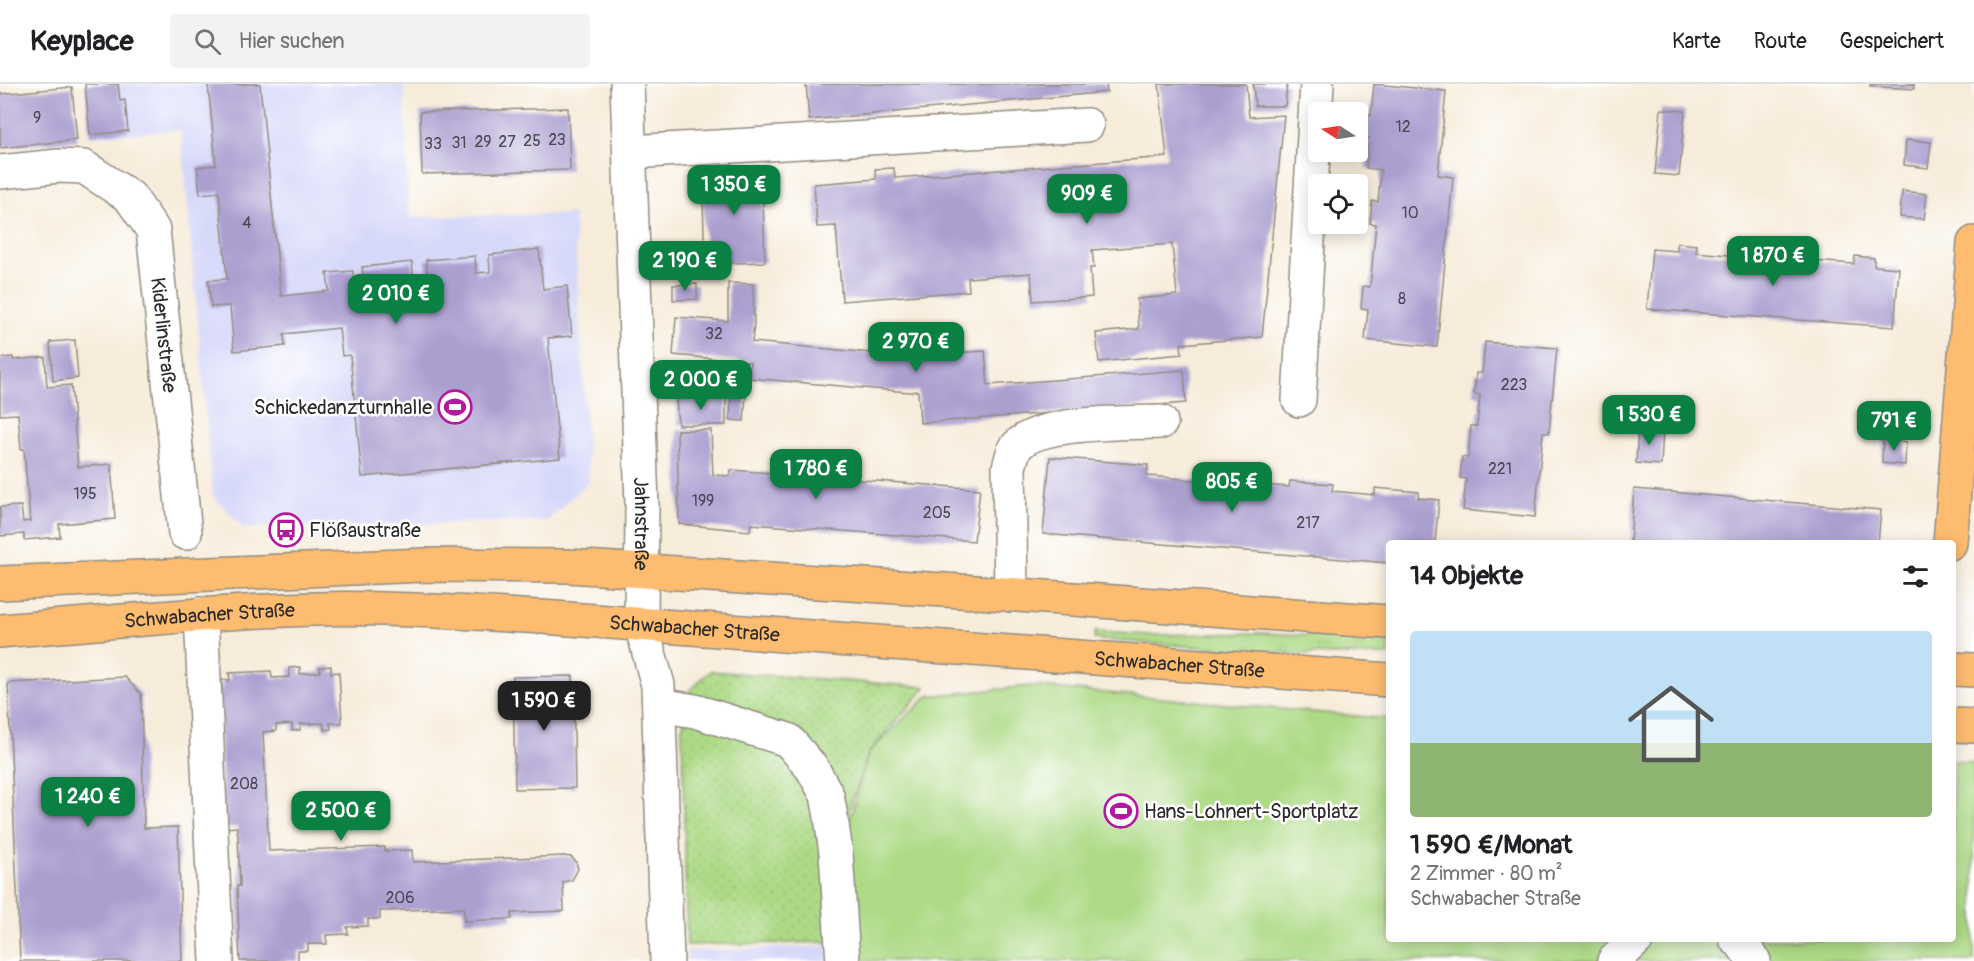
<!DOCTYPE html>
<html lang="de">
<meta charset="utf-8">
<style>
:root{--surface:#fff;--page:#f2f2f2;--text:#202124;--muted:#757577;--line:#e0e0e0;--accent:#0b8043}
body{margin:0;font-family:Pangolin,sans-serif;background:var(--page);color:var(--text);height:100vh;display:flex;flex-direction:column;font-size:22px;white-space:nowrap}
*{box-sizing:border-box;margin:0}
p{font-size:20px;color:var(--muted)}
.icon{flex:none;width:33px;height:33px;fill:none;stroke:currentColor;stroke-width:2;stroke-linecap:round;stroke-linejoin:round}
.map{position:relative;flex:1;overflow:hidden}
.sheet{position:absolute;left:1386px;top:456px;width:570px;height:402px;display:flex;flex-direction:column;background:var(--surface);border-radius:6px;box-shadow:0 3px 15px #0003}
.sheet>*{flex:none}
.needle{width:39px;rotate:282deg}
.fabs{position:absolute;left:1308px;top:18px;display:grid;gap:12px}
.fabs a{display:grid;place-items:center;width:60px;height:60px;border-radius:6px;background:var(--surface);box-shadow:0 3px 15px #0003;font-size:30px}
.price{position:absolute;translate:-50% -51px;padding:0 14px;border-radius:12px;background:var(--accent);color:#fff;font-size:20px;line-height:39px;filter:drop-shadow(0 2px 3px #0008)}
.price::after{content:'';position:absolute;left:50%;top:36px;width:18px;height:14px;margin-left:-9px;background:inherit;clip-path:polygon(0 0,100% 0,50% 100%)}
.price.current{background:#222;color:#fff}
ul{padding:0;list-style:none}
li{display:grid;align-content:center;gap:12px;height:318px;padding:0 24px}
li span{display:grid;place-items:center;height:186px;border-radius:6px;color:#555}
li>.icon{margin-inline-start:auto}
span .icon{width:108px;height:108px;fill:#fffc;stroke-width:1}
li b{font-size:26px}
h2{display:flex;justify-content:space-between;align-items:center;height:72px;padding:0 24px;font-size:26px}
header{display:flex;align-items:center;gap:36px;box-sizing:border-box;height:84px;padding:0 30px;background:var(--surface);border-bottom:2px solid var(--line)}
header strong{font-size:28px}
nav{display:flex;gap:33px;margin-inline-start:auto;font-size:21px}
.search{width:420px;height:54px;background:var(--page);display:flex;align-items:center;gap:15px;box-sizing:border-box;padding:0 21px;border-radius:6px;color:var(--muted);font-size:22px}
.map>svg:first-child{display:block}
</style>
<header>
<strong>Keyplace</strong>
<div class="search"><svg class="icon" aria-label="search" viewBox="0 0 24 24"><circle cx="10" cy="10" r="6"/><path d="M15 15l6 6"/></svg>Hier suchen</div>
<nav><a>Karte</a><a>Route</a><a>Gespeichert</a></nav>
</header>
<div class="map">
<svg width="1974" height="877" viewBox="0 0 1974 877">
<defs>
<pattern id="grass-tufts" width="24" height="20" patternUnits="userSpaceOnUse" patternTransform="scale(1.5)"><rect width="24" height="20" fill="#aeda86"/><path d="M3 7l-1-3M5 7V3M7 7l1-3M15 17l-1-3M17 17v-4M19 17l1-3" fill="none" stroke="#96bb74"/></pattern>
<pattern id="park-dots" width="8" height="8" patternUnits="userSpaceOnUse" patternTransform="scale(1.5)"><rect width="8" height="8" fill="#aeda86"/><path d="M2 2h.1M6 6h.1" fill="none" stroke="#96bb74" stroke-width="1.8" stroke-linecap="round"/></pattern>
</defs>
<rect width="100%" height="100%" fill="#fff"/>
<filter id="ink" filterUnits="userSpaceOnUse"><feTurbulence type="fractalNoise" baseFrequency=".0167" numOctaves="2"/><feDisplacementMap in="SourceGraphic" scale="12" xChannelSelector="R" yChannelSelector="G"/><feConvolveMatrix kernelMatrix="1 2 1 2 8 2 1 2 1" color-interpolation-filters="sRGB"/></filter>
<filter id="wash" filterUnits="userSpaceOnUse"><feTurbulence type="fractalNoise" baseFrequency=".008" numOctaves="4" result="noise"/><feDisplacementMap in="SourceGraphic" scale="24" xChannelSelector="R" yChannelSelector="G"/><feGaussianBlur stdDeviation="1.35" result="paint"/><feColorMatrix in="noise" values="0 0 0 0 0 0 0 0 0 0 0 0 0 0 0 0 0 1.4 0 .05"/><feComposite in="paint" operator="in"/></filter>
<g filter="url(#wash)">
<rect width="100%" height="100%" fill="#f7ecda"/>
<path fill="#d6d8f9" d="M85,0H404L409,133L574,130L589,398L547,437L244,444L213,412L181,46L89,52Z
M829,862L830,877H687V867Z"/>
<path fill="url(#grass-tufts)" stroke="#6c8258" stroke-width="1.5" d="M1095,548L1151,551L1264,549L1389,556V571C1290,573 1192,562 1094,555Z"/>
<path fill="url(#park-dots)" stroke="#6c8258" stroke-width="1.5" d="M710,587L926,603L869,668L825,796L831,858L687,861L682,645L690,606Z"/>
<path fill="#aeda86" stroke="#6c8258" stroke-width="1.5" d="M1031,602L1389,635V855H1953V677L1974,679V877H849L839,774L869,668L928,612Z"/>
<g id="blocks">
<path fill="#ab9fd0" d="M85,0H118L120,17L125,16L128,47L90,51Z
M208,0H260L281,212L329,207L327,189L353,187L354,201L364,200L362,183L412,178L414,195L428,194L426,176L475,172L476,189L490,188L489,171L539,165L543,205L567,202L572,252L548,254L560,374L362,393L350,271L342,272L339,244L284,250L285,262L234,267L230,222L211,223L208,196L227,195L219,108L200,110L197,83L216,81Z
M806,0H1106L1107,8L809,36Z
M1159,0H1246L1249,33L1284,31L1262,253L1181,260L1182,270L1099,278L1096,249L1139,245L1137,215L1177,211L1172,160L1092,166L1094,184H1090L1092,213L1033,217L1031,189L968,194L969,207L842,217L836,142L817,143L814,100L876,95L875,85L894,84L895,94L1167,73Z
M1253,0H1287L1285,22H1255Z
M1374,0L1446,7L1438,91L1453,93L1437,263L1365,256L1368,225L1361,224L1363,202L1370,203L1376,140L1370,139L1372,117L1378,118L1381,86L1366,84L1369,53H1362L1365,31L1371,32Z
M1870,0H1914V5L1870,2Z
M72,3L77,56L0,64V10Z
M568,24L570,86L422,90L420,28Z
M1661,25L1685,27L1679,92L1655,90Z
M1906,56L1931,58L1928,84L1904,81Z
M762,84L765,178L705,180L702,86Z
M1902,107L1927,110L1924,135L1900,133Z
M1677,159L1697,161L1696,168L1739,172V164L1759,166L1758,173L1792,176L1793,168L1812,170V177L1854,180L1855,172L1874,174V182L1899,184L1894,243L1647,225L1652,165L1677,167Z
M728,199L753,200L754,240L752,258L904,272L985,267L988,301L1184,286L1186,319L920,339L918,307L909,308L749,294L750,278L673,271L676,233L728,237Z
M697,200V215L673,216V201Z
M75,256L78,294L53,297L50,258Z
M1485,258L1557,264L1549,349L1543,348L1535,433L1463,426L1466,395L1460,394L1462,373L1468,374L1471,342H1477L1480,311L1474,310L1476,289H1482Z
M13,273V276L45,273L47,303L71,301L78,383L111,380L115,435L59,440L60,453L24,456V450L0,452V423L21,422L23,438L30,437L24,365H21L18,330L0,331V274Z
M732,296L747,298L744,337L730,336Z
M676,314H726V341H678Z
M1638,344L1663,346L1661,381L1636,379Z
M677,346H711L713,391L730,392L731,386L980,405L974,457L751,440L750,447L679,440Z
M1883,356L1906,358L1905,381L1882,379Z
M1050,373L1148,381L1147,392L1162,393L1204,397L1205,389L1248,393V400L1289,403L1290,397L1333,400L1332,407L1375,411V404L1419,408L1418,414L1439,416L1435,459H1389V479L1043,450Z
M1634,405L1881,426L1878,459H1630Z
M331,582V589L339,588L342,639H330L331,645L324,646L323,639L300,640V646L292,647V640L276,641V647L263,648L269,767L385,763V767L412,766L413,778L564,772L571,773L576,778L578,785L572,796L563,798L564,827L512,829V835L464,837V824L380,827V835H368V842L347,843L348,850L326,851L327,860H308V867H298V877H240L237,802H240L238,752L237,743L224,744L218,605H222V596H230L229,589L271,587L272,594L289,593V584L300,583V590L320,588V583Z
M573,592L575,704L515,705L513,593Z
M125,593L141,610L144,744L178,743L182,877H20L8,599Z"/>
</g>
</g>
<g filter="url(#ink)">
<use href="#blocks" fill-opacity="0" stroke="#918c82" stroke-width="1.5"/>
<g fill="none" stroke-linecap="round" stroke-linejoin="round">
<g stroke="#918c82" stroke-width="36">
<g id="minor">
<path id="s1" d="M627,0L642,421L641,540L658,601L667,877"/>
<path d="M630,68L1087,41"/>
<path id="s2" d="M0,88L59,82L84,83L130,113L153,146L185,449"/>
<path d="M1299,316L1317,0"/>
<path d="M1011,511L1009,383C1011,377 1012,370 1015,365C1033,336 1128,339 1161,338"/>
<path d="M201,530L217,877"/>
<path d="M659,621L695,627L788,656L812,684L827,711L831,733L836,769L843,877"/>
<path d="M1736,855L1739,856L1754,877"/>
<path d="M1614,877L1637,855"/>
</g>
</g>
<g stroke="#918c82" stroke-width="36">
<g id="major">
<path d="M1950,459L1974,159"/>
<path d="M0,499L424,481L568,482L976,508L1389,538"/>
<path id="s3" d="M0,547C105,539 209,528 314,525C390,523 467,529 542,533L1389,596"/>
<path d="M1953,585L1974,586"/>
<path d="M1953,641L1974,642"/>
</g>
</g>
<use href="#minor" stroke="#fff" stroke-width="33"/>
<use href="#major" stroke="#fdbc6f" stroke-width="33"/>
</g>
</g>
<defs>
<g id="stadium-ring" transform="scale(1.725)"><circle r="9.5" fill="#fff" stroke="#b5179e" stroke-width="1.5"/><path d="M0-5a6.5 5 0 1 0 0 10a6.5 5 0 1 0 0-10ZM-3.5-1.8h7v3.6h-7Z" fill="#b5179e"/></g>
<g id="bus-ring" transform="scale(1.725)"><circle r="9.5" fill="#fff" stroke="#b5179e" stroke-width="1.5"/><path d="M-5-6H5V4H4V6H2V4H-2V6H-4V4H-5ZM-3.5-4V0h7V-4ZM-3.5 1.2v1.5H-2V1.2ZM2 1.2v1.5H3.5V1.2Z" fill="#b5179e"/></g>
</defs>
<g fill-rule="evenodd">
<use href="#stadium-ring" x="455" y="323"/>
<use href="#bus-ring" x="286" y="446"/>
<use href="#stadium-ring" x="1121" y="727"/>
</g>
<g text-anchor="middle" stroke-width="5" stroke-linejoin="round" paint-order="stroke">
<g font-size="16" fill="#4b4854">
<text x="37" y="39">9</text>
<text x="1403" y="48">12</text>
<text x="557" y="61">23</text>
<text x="532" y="62">25</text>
<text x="483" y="63">29</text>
<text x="507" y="63">27</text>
<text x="459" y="64">31</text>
<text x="433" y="65">33</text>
<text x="1410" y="134">10</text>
<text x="247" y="144">4</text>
<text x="1402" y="220">8</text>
<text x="714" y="255">32</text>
<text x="1514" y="306">223</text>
<text x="1500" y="390">221</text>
<text x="85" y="415">195</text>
<text x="703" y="422">199</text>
<text x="937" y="434">205</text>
<text x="1308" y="444">217</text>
<text x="244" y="705">208</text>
<text x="400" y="819">206</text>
</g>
<g font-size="20" fill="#2b2b2b" stroke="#fff">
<text dy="7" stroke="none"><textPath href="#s2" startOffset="285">Kiderlinstraße</textPath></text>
<text dy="7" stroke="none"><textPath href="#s1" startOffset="440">Jahnstraße</textPath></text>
<text dy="7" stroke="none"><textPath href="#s3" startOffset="210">Schwabacher Straße</textPath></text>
<text dy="7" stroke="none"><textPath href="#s3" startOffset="696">Schwabacher Straße</textPath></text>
<text dy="7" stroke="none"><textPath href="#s3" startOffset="1182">Schwabacher Straße</textPath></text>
</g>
<g font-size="20" fill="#2b2b2b" stroke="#fff" text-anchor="start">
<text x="432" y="330" text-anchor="end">Schickedanzturnhalle</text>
<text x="309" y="453">Flößaustraße</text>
<text x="1144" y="734">Hans-Lohnert-Sportplatz</text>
</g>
</g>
</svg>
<div class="fabs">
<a><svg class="needle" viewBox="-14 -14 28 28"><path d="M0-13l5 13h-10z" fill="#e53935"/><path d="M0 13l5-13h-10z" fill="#757577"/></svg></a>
<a><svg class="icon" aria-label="locate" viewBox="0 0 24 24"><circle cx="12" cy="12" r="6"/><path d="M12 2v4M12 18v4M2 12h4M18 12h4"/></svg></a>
</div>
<b class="price" style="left:734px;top:132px">1 350 €</b>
<b class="price" style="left:1087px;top:141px">909 €</b>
<b class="price" style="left:1773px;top:203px">1 870 €</b>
<b class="price" style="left:685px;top:208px">2 190 €</b>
<b class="price" style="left:396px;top:241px">2 010 €</b>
<b class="price" style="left:916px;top:289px">2 970 €</b>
<b class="price" style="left:701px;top:327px">2 000 €</b>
<b class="price" style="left:1649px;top:362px">1 530 €</b>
<b class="price" style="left:1894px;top:368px">791 €</b>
<b class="price" style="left:816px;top:416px">1 780 €</b>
<b class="price" style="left:1232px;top:429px">805 €</b>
<b class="price current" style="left:544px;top:648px">1 590 €</b>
<b class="price" style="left:88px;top:744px">1 240 €</b>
<b class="price" style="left:341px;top:758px">2 500 €</b>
<section class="sheet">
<h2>14 Objekte<svg class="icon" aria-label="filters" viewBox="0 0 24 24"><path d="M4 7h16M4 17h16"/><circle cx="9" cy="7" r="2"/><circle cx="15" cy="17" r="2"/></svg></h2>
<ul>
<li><span style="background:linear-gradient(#bfe0f5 60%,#8fb573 0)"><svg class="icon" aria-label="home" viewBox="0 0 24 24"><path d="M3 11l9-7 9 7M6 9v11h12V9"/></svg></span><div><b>1 590 €/Monat</b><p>2 Zimmer · 80 m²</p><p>Schwabacher Straße</p></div></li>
</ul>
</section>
</div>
